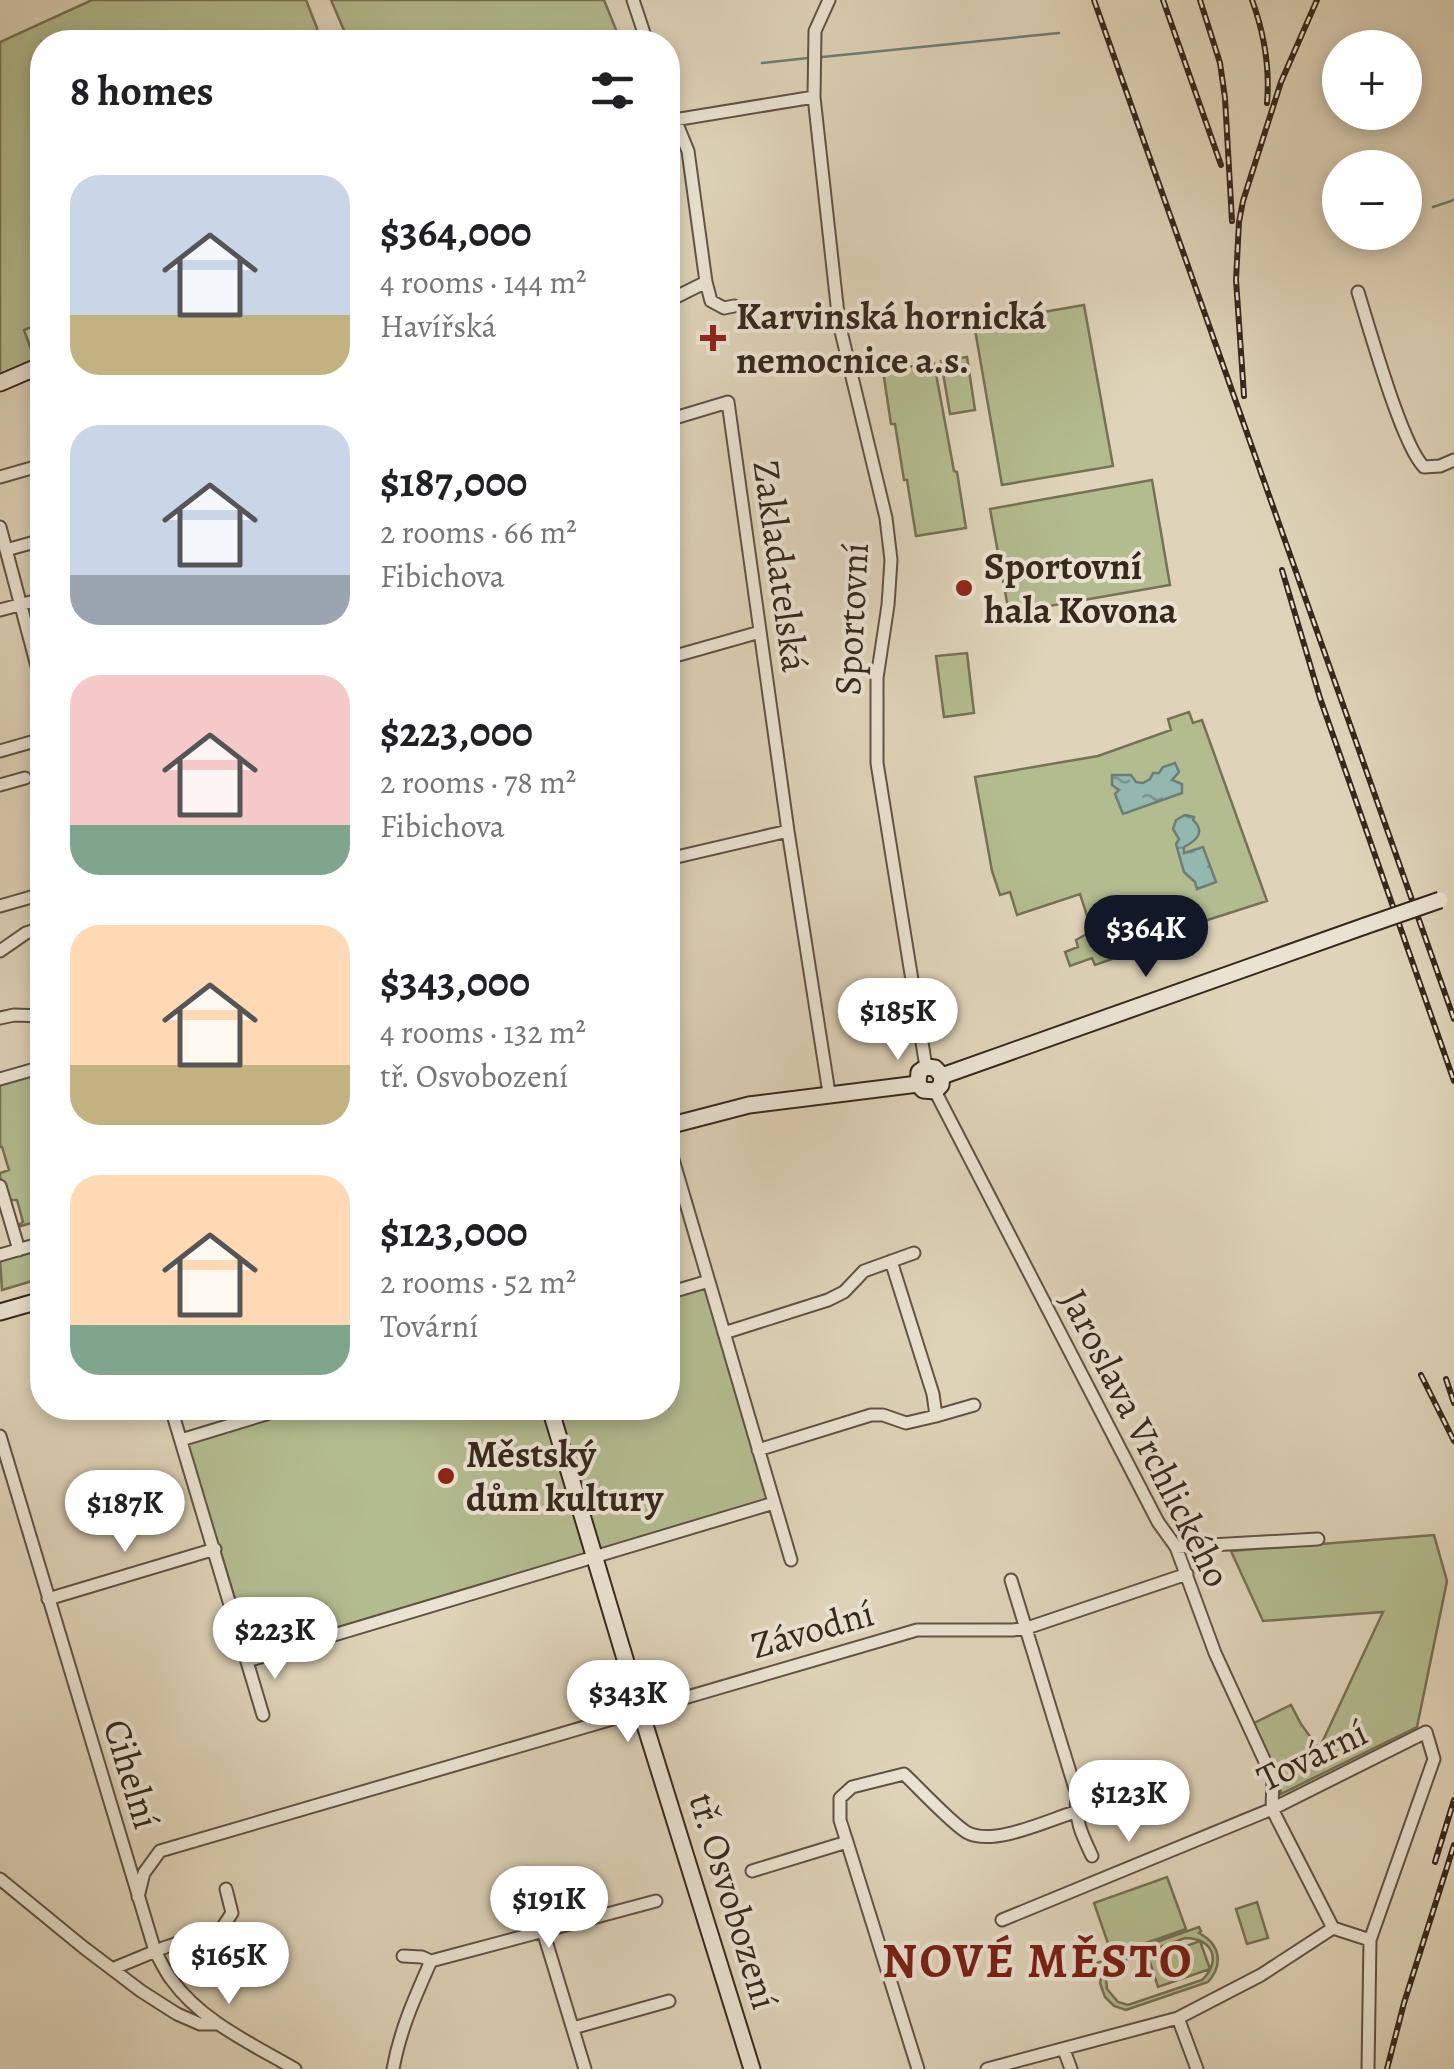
<!DOCTYPE html>
<meta charset="utf-8">
<style>
:root{--surface:#fff;--page:#f6f6f6;--text:#202124;--muted:#757577;--accent:#111827}
body{margin:0;font-family:Alegreya,serif;background:var(--page);color:var(--text);height:100vh;display:flex;flex-direction:column;font-size:38px;white-space:nowrap}
*{box-sizing:border-box;margin:0}
p{font-size:32px;color:var(--muted)}
.icon{flex:none;width:55px;height:55px;fill:none;stroke:currentColor;stroke-width:2;stroke-linecap:round;stroke-linejoin:round}
.map{position:relative;flex:1;overflow:hidden}
.drawer{position:absolute;left:30px;top:30px;width:650px;height:1390px;display:flex;flex-direction:column;background:var(--surface);border-radius:40px;box-shadow:0 5px 15px #0003}
.drawer>*{flex:none}
.buttons{position:absolute;left:1322px;top:30px;display:grid;gap:20px}
.buttons a{display:grid;place-items:center;width:100px;height:100px;border-radius:50%;background:var(--surface);box-shadow:0 5px 15px #0003;font-size:50px}
.price{position:absolute;translate:-50% -85px;padding:0 22px;border-radius:35px;background:#fff;color:#222;font-size:32px;line-height:65px;filter:drop-shadow(0 2px 5px #0008)}
.price::after{content:'';position:absolute;left:50%;top:60px;width:30px;height:22px;margin-left:-15px;background:inherit;clip-path:polygon(0 0,100% 0,50% 100%)}
.price.active{background:var(--accent);color:#fff}
ul{padding:0;list-style:none}
li{display:flex;align-items:center;gap:30px;height:250px;padding:0 40px}
li span{display:grid;place-items:center;flex:none;width:280px;height:200px;border-radius:30px;color:#555}
li>.icon{margin-inline-start:auto}
span .icon{width:120px;height:120px;fill:#fffc;stroke-width:1}
li b{font-size:42px}
h2{display:flex;justify-content:space-between;align-items:center;height:120px;padding:0 40px;font-size:42px}
.map>svg:first-child{display:block}
</style>
<div class="map">
<svg width="1454" height="2069" viewBox="0 0 1454 2069">
<defs>
<pattern id="water-ripples" width="26" height="14" patternUnits="userSpaceOnUse" patternTransform="scale(2.5)"><rect width="26" height="14" fill="#93b8af"/><path d="M2 4q2-2 4 0t4 0M15 11q2-2 4 0t4 0" fill="none" stroke="#79968e"/></pattern>
</defs>
<rect width="100%" height="100%" fill="#dfd4b9"/>
<filter id="stains"><feTurbulence type="fractalNoise" baseFrequency=".002" numOctaves="4"/><feColorMatrix values="0 0 0 0 .2 0 0 0 0 .09 0 0 0 0 .02 0 0 0 .5 -.17"/></filter>
<radialGradient id="worn" r=".72"><stop offset=".6" stop-color="#630" stop-opacity="0"/><stop offset="1" stop-color="#630" stop-opacity=".3"/></radialGradient>
<path fill="#b3bc8f" stroke="#757256" stroke-width="2.5" fill-rule="evenodd" d="M92,0H306L317,28V42H42V323L24,330L35,360L0,374V42Z
M331,0H604L621,42H349Z
M1084,305L1113,466L1002,485L974,324Z
M967,357L975,410L950,414L941,361Z
M934,363L954,471L957,472L966,528L916,536L907,480H904L895,424H891L883,371Z
M1152,480L1170,585L1009,613L990,509Z
M967,653L974,713L944,717L936,656Z
M1189,712L1193,723L1202,720L1267,901L1192,925V927L1186,929L1187,933L1095,965L1092,958L1070,966L1065,952L1078,947L1076,940L1092,931L1080,894L1017,915L1010,892L1000,895L992,871L975,777L1098,756L1171,730L1168,719Z
M42,1072V1220L14,1228L23,1222L17,1200H6L0,1177V1173L9,1170L2,1147H0V1083Z
M42,1246V1278L2,1290L0,1259Z
M706,1287L769,1501L252,1654L187,1443L305,1408H668V1298Z
M1434,1535L1447,1581L1417,1727L1281,1794L1279,1779L1254,1723L1291,1705L1301,1724L1319,1749L1383,1612L1263,1621L1231,1551Z
M1167,1877L1186,1929L1112,1955L1094,1903Z
M1257,1902L1268,1938L1247,1944L1236,1909Z
M1199,1927L1201,1931L1199,1933C1220,1944 1224,1964 1208,1982L1126,2010L1114,2006L1105,1997L1100,1983L1104,1967L1096,1969L1094,1964ZM1185,1938C1213,1938 1222,1961 1202,1980L1128,2005L1118,2002L1107,1989L1106,1978L1114,1964Z
M1200,1941L1210,1969L1158,1987L1149,1959Z"/>
<path fill="url(#water-ripples)" stroke="#6e7e75" stroke-width="2.5" d="M1175,763L1179,772L1172,780L1182,784V793L1123,814L1115,794L1119,790L1112,785V775H1131L1136,782L1143,783L1150,779L1153,773H1159L1163,767Z
M1185,815L1194,817L1193,820C1206,832 1196,841 1184,847V853L1203,847L1216,882L1197,889L1195,882L1184,872L1176,844L1179,839L1173,829L1176,820Z"/>
<g fill="none" stroke-linecap="round" stroke-linejoin="round">
<path stroke="#6e7e75" stroke-width="2.5" d="M822,57L1059,33
M762,63L808,58
M1433,207L1454,200"/>
<g stroke="#615344" stroke-width="15">
<path id="street" d="M633,0L647,42
M829,0L815,31L814,97L839,323L886,518L891,560L888,605L877,678V763L926,1067
M668,102L688,151L706,282L711,301L724,308L734,306
M668,121L814,97
M1358,292C1369,327 1402,446 1424,467L1440,466L1454,460
M668,301L706,282
M668,420L728,402L788,831L829,1093
M0,477L42,465
M0,527L42,685
M6,550L42,540
M0,610L42,599
M668,658L760,632
M0,751L42,739
M39,775L42,773
M0,785L25,778
M668,859L788,831
M0,906L42,894
M0,951L26,933L42,928
M0,1018L14,1015L42,1016
M0,1079L42,1067
M935,1091L1158,1522L1176,1547L1215,1653L1273,1779L1272,1809L1333,1928
M668,1131L672,1156L791,1560
M0,1186L19,1250
M0,1255L42,1243
M668,1293L709,1281
M724,1333L828,1300L844,1292L864,1271L914,1253
M171,1408L263,1715
M936,1416L974,1405
M0,1436L155,1951C160,1960 165,1971 171,1979C201,2021 252,2044 295,2069
M181,1440L286,1408
M758,1450L871,1415H883L906,1423L936,1416L933,1394L891,1261
M1176,1547L1318,1539
M1011,1580L1077,1795C1074,1819 1082,1835 1092,1856
M48,1599L215,1549
M247,1661L774,1503
M847,1842L918,2069
M752,1871L847,1842L840,1820V1798L852,1787L904,1774C918,1787 954,1826 968,1833C995,1846 1048,1820 1075,1812
M0,1879L83,1947L141,1991L177,2014L200,2024H217
M138,1897L144,1873L160,1851L917,1630H1013L1027,1628L1187,1574
M1002,1920L1272,1809L1426,1732L1434,1759L1370,1940L1368,2069
M543,1931L585,2069
M431,1961L656,1901
M112,1969L163,1948L222,1928L232,1913L226,1889
M1178,2018L1197,2069
M573,2028L669,2001
M1064,2050L1071,2069
M393,2069C400,2030 415,1997 431,1961L422,1957L403,1956
M987,2069L1178,2018L1261,1975L1333,1928L1370,1940"/>
</g>
<g stroke="#37281d" stroke-width="19">
<path id="secondary" d="M0,383L42,365
M942,1076L1365,926
M918,1084L919,1072L926,1067L935,1068L942,1076
M918,1084L923,1090L935,1091L941,1085L942,1076
M668,1126L749,1105L918,1084
M0,1312L42,1300
M550,1408L640,1709L752,2069"/>
</g>
<use href="#street" stroke="#eae3d2" stroke-width="11"/>
<use href="#secondary" stroke="#eae3d2" stroke-width="15"/>
<g stroke="#37281d" stroke-width="6">
<path id="rail" d="M1094,0L1454,1019
M1163,0L1221,165
M1200,0L1220,63L1225,98L1232,221
M1252,0C1264,33 1270,68 1267,103
M1244,396L1236,280L1239,222L1243,201L1281,82L1317,0
M1282,570L1320,698L1454,1081
M1421,1375L1454,1441
M1446,1379L1454,1403
M1435,1862L1454,1800
M1387,2069L1404,2003L1454,1845"/>
</g>
<use href="#rail" stroke="#eae3d2" stroke-width="2.5" stroke-dasharray="8" stroke-linecap="butt"/>
<g stroke="#37281d" stroke-width="19" stroke-linecap="butt">
<path id="secondary-bridge" d="M1365,926L1440,900"/>
</g>
<use href="#secondary-bridge" stroke="#eae3d2" stroke-width="15"/>
</g>
<g fill="#8f2418" stroke="#eae3d2" stroke-width="4">
<path d="M708 323h10v10h10v10h-10v10h-10v-10h-10v-10h10z"/>
<circle cx="964" cy="588" r="10"/>
<circle cx="446" cy="1476" r="10"/>
</g>
<g text-anchor="middle" stroke-width="8" stroke-linejoin="round" paint-order="stroke">
<g font-size="38" font-weight="bold" fill="#37281d" stroke="#eae3d2" text-anchor="start">
<text x="736" y="329">Karvinská hornická<tspan x="736" dy="44">nemocnice a.s.</tspan></text>
<text x="984" y="579">Sportovní<tspan x="984" dy="44">hala Kovona</tspan></text>
<text x="466" y="1467">Městský<tspan x="466" dy="44">dům kultury</tspan></text>
</g>
<g font-size="38" fill="#37281d" stroke="#eae3d2">
<text transform="translate(781 566) rotate(82)" y="13">Zakladatelská</text>
<text transform="translate(851 619) rotate(-87)" y="13">Sportovní</text>
<text transform="translate(1146 1438) rotate(63)" y="13">Jaroslava Vrchlického</text>
<text transform="translate(812 1629) rotate(-16)" y="13">Závodní</text>
<text transform="translate(1312 1755) rotate(-26)" y="13">Tovární</text>
<text transform="translate(132 1774) rotate(73)" y="13">Cihelní</text>
<text transform="translate(734 1901) rotate(73)" y="13">tř. Osvobození</text>
</g>
<g font-size="48" font-weight="bold" letter-spacing="2.5" fill="#7a1f14" stroke="#eae3d2">
<text x="1038" y="1977">NOVÉ MĚSTO</text>
</g>
</g>
<rect width="100%" height="100%" filter="url(#stains)"/>
<rect width="100%" height="100%" fill="url(#worn)"/>
</svg>
<div class="buttons">
<a>+</a>
<a>−</a>
</div>
<b class="price active" style="left:1146px;top:980px">$364K</b>
<b class="price" style="left:898px;top:1063px">$185K</b>
<b class="price" style="left:125px;top:1555px">$187K</b>
<b class="price" style="left:275px;top:1682px">$223K</b>
<b class="price" style="left:628px;top:1745px">$343K</b>
<b class="price" style="left:1129px;top:1845px">$123K</b>
<b class="price" style="left:549px;top:1951px">$191K</b>
<b class="price" style="left:229px;top:2007px">$165K</b>
<section class="drawer">
<h2>8 homes<svg class="icon" aria-label="filters" viewBox="0 0 24 24"><path d="M4 7h16M4 17h16"/><circle cx="9" cy="7" r="2"/><circle cx="15" cy="17" r="2"/></svg></h2>
<ul>
<li><span style="background:linear-gradient(#c9d6e8 70%,#c2b280 0)"><svg class="icon" aria-label="home" viewBox="0 0 24 24"><path d="M3 11l9-7 9 7M6 9v11h12V9"/></svg></span><div><b>$364,000</b><p>4 rooms · 144 m²</p><p>Havířská</p></div></li>
<li><span style="background:linear-gradient(#c9d6e8 75%,#9aa5b1 0)"><svg class="icon" aria-label="home" viewBox="0 0 24 24"><path d="M3 11l9-7 9 7M6 9v11h12V9"/></svg></span><div><b>$187,000</b><p>2 rooms · 66 m²</p><p>Fibichova</p></div></li>
<li><span style="background:linear-gradient(#f6c9c9 75%,#7fa58c 0)"><svg class="icon" aria-label="home" viewBox="0 0 24 24"><path d="M3 11l9-7 9 7M6 9v11h12V9"/></svg></span><div><b>$223,000</b><p>2 rooms · 78 m²</p><p>Fibichova</p></div></li>
<li><span style="background:linear-gradient(#ffd9b3 70%,#c2b280 0)"><svg class="icon" aria-label="home" viewBox="0 0 24 24"><path d="M3 11l9-7 9 7M6 9v11h12V9"/></svg></span><div><b>$343,000</b><p>4 rooms · 132 m²</p><p>tř. Osvobození</p></div></li>
<li><span style="background:linear-gradient(#ffd9b3 75%,#7fa58c 0)"><svg class="icon" aria-label="home" viewBox="0 0 24 24"><path d="M3 11l9-7 9 7M6 9v11h12V9"/></svg></span><div><b>$123,000</b><p>2 rooms · 52 m²</p><p>Tovární</p></div></li>
</ul>
</section>
</div>
